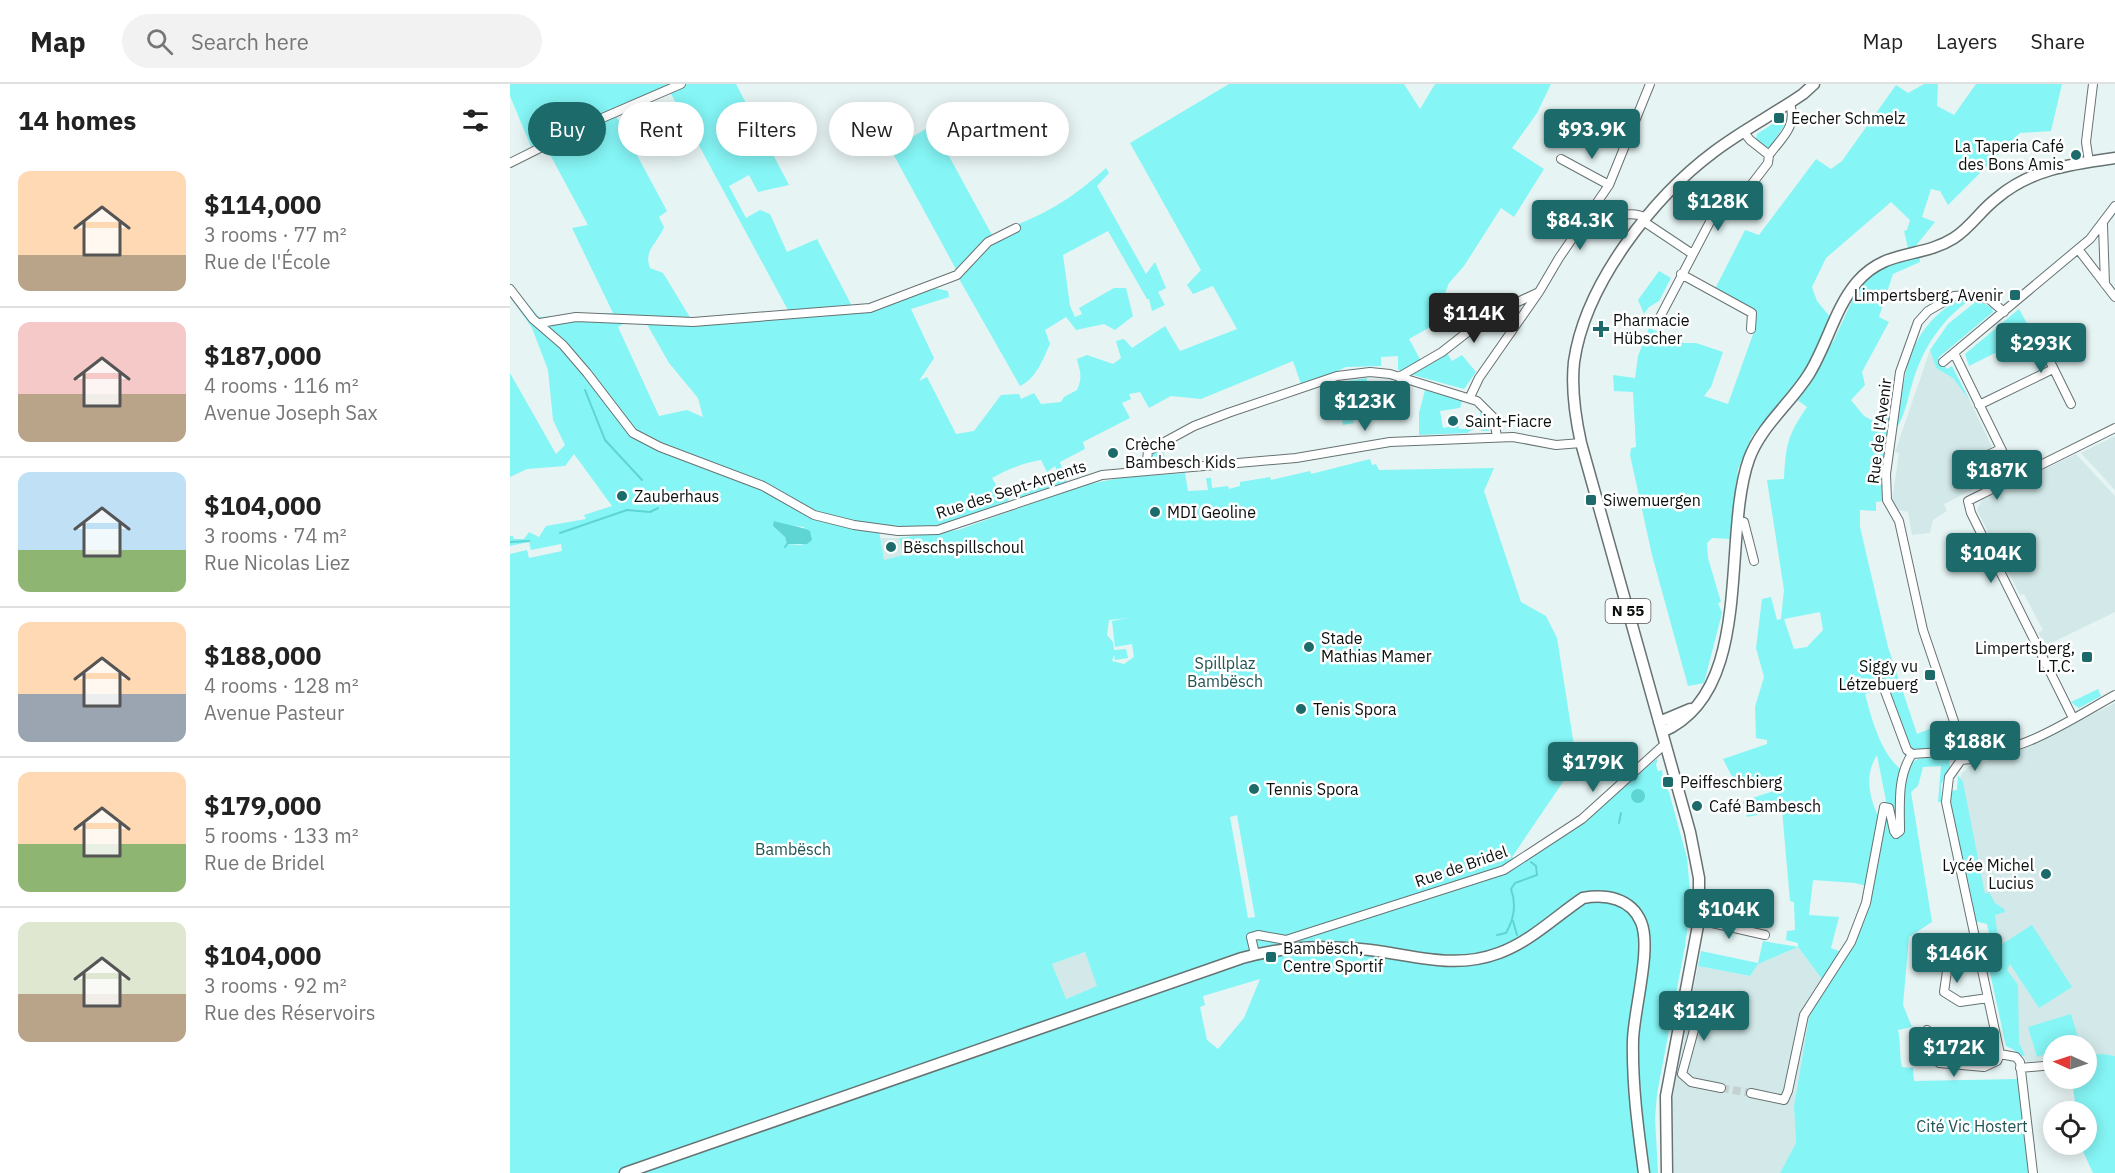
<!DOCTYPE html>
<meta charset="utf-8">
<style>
:root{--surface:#fff;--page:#f2f2f2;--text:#222;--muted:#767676;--line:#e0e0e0;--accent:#1d6a6a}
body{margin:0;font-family:"IBM Plex Sans",sans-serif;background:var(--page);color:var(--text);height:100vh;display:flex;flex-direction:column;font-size:22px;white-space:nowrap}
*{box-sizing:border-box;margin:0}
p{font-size:20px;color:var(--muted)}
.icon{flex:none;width:33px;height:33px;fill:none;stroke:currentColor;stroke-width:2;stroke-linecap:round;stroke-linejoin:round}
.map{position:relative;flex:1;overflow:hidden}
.details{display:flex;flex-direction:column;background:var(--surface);width:510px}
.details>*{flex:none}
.banner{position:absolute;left:18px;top:18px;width:570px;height:54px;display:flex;gap:12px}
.needle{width:39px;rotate:273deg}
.tools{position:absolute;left:1533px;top:951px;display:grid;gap:12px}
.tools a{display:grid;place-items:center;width:54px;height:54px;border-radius:50%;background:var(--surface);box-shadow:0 3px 15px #0003;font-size:30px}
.price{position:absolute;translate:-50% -51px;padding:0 14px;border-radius:6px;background:var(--accent);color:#fff;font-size:20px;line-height:39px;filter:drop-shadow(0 2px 3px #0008)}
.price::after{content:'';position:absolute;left:50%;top:36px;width:18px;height:14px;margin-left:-9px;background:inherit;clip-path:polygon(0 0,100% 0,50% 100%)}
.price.active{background:#222;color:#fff}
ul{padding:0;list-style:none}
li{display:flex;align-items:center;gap:18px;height:150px;padding:0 18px}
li+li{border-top:2px solid var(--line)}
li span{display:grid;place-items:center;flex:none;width:168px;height:120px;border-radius:12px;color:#555}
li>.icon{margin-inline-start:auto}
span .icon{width:72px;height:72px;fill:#fffc;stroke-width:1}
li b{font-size:26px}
h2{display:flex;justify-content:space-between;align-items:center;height:72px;padding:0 18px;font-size:26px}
.tag{padding:0 21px;border-radius:27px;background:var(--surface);box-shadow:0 3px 15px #0003;font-size:21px;line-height:54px}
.tag.active{background:var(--accent);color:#fff}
header{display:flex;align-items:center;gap:36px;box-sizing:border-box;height:84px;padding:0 30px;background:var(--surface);border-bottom:2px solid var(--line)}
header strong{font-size:28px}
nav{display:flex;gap:33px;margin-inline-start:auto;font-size:21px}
.search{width:420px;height:54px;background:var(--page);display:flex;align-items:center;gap:15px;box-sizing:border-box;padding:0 21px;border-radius:33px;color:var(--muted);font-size:22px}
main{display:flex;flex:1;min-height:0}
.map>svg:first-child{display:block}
</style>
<header>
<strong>Map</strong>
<div class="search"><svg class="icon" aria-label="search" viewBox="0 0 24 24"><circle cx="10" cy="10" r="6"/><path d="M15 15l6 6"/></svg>Search here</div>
<nav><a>Map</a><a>Layers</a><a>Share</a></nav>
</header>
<main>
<section class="details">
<h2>14 homes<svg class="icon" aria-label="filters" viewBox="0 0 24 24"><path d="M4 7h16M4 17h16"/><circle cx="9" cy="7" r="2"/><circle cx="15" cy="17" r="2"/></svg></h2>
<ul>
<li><span style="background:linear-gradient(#ffd9b3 70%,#b9a48a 0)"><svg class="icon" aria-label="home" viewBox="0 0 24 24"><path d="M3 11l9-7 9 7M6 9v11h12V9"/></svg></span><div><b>$114,000</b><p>3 rooms · 77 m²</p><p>Rue de l'École</p></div></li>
<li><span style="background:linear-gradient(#f6c9c9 60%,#b9a48a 0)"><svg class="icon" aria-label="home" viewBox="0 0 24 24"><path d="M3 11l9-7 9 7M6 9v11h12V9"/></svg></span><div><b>$187,000</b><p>4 rooms · 116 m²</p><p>Avenue Joseph Sax</p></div></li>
<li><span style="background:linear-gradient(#bfe0f5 65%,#8fb573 0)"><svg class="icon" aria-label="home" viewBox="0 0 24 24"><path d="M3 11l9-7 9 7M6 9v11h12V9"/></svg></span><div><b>$104,000</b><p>3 rooms · 74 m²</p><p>Rue Nicolas Liez</p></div></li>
<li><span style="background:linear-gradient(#ffd9b3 60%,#9aa5b1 0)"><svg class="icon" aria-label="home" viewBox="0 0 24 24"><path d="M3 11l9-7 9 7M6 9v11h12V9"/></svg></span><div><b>$188,000</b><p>4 rooms · 128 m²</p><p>Avenue Pasteur</p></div></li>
<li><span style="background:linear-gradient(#ffd9b3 60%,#8fb573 0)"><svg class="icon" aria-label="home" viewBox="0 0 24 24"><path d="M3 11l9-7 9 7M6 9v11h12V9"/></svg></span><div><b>$179,000</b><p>5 rooms · 133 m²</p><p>Rue de Bridel</p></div></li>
<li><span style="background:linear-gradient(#dfe7d0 60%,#b9a48a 0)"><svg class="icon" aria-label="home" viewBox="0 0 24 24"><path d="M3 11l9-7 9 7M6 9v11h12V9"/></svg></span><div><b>$104,000</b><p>3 rooms · 92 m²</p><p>Rue des Réservoirs</p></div></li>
</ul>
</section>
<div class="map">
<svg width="1605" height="1089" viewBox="0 0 1605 1089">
<rect width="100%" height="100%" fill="#e7f4f4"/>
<path fill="#d3e9e9" d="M1420,266L1426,284L1443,294L1460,317L1482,363L1456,376L1455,381L1466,404L1434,420L1437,427L1423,436L1420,449L1402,451L1398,428L1388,426L1382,416L1389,369L1385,368Z
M1605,352V406L1571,369Z
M1566,370L1605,412V528L1537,561L1528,549L1533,546L1514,510L1510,511L1467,426L1472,416Z
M370,454H389L393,471L374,476Z
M1605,619V972L1593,970L1577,971L1576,962H1544L1543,975L1517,978L1505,961L1448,700L1452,689L1460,682L1511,666Z
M1288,863L1315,899L1299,933L1284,1022L1286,1059L1270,1089H1164L1162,1017L1188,882L1239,892L1248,880Z
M575,868L588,903L555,915L542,880Z"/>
<path fill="#85f5f5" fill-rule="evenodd" d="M0,0H226L279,101L248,108L239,91L219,102L236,134L250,126L260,130L277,168L307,155L343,224L359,222L447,187L381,66L422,41L482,151C532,131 555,121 596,84L599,89L587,102L636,190L645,178L656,204L648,208L655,221L642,227L639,215H637L598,147L553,171L560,222L565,233L572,230L569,224L604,204H616L623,232L605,246L594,240L566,246L556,233L535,246L540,260C533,275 526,295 510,302L448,193L424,204L438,207L439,213L401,225L424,274L409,297L417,293L446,350L464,347L491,311L509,310L511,315L524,309L531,320L551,318L554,313L567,306C573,293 570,288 567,275L577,271L603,280L611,274L606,257L614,255L622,264L655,242L670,267L727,245L703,202L683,210L677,201L691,186L620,59L719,0H894L910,25L925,0H1041L1027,29L1002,64L1034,85L1004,133L991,124L954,182L939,199L934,212L936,234L899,255L911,277L891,287L888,286V272L871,273V282L836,283L792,303L783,277L691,315L661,312L639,324L630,308L619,310L621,315L612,319L620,334L573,358L575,365L550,378L557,399L507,417L505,413L550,395L545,382L537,388L531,376C513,379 498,385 482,394L492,412L502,405L504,408L496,420L450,437L418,443L368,441L374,476L393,471L389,454L448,446L574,401L610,394L675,389L678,407L698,406L696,394H701L702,404L718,402L719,405L730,402V398L760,393L761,396L800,387L801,390L860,375L862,381L866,380L869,386L984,384L974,407L1011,518L1036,532L1047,554L1065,668L1055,695L1002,773L1008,778L1072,735L1148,674L1146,681L1148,687L1152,686L1154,701L1159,708L1177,774L1181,818L1175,862L1147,1010L1145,1034L1148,1089H0V470L17,466L19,474L52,467L51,460L21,466L19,458L0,462V452H3L4,455H14L19,448L29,453L36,442L76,435L74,431L102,422L64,370L55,382L17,385L0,393V289L46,370L55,361L43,336L38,286L22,244L0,213V199L29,233L103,229L62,144L78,141L37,65L0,83V74L22,65L0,12ZM160,8L279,228L181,235L153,189L140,184C133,166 148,159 154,143L149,133L157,127L106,32ZM124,234L134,235L159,279L188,314L193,333L177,326L149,332L108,243ZM275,441L294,443L292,461L277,460L275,453L263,442ZM618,534L602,537L605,563L622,560L624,573L614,580L602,577L604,571L605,576L618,574L616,565L604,566L603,558L597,551L599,536ZM727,731L745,833L738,834L720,733ZM575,868L587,902L556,915L542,880ZM750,895L734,934L708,965L697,956L690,923L695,921L693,912Z
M1414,0H1428L1427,22L1444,31L1466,0H1552L1541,47L1510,49L1438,121L1430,107L1421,105L1412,133L1425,138L1404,164H1398L1394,147L1397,146L1400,136L1381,118L1316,174L1302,203L1307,217L1321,234L1301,279L1242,352L1228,385L1221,455L1202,454L1197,459L1198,474L1211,518L1208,519L1212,529L1194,599L1178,602L1142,471L1120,371L1121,364L1126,363L1123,308L1104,307L1103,291L1125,294L1128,272L1139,244L1174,259H1186L1213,268L1201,303L1194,312L1218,320L1246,242V228L1205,205L1235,146L1249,151L1306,75L1321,85L1332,77L1386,1L1398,9Z
M1275,32L1278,36L1260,63H1252L1246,56L1247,50Z
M1409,172L1410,178L1383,190L1369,233L1379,238L1352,288L1355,301L1341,316L1354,332L1367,339L1373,327L1382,335L1373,388V417L1366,418V427L1350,426V443L1378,563L1407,650L1437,638L1443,657L1437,664L1404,666L1400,664L1366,577L1359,579L1367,606L1355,610C1362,636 1371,671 1393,687C1408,669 1418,674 1439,676L1440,683L1431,701V718H1428L1431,682L1413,683L1408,702L1401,708L1422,838L1399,853L1393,921L1402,943L1388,946C1391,959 1389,970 1392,983L1403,984L1404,997L1509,995L1520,1089H1270L1286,1059L1284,1022L1299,933L1315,899L1288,863L1248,880L1240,892L1188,882L1191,867L1248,879L1253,857L1288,863V859L1276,856L1277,847L1285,846L1284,818L1280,817L1272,726L1237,733L1233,717L1273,704L1271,692L1227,702L1213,675L1257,660V656L1246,654L1245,623L1254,593L1246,564L1252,515L1261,513L1267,536L1271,535L1274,506L1257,396L1274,395C1276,361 1277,352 1297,323L1286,315L1324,256L1346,208L1360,191L1377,180ZM1310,528L1313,546L1297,563L1284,565L1274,535ZM1367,671L1377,722L1370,736C1359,714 1354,691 1367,671ZM1303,796L1345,799L1360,803L1334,869L1321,864L1329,833L1299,831Z
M1149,187L1161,194L1149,217L1139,223L1134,230L1128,216Z
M1450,214L1462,215C1433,233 1413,264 1403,297C1398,313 1395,332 1386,345C1397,287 1394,249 1450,214Z
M1468,216L1482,224L1483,228L1428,274L1437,285L1442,282L1460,317L1443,294L1426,284L1420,266L1438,240Z
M1509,225L1523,250L1459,282L1455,270Z
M936,267L942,277L952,271L966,288L954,305L903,291V287Z
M857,294L856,312L835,317L831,298Z
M915,306L952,317L950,324L930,327L933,344L948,341L949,345H955V340L967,336V343L957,349L909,351V329Z
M840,323L844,339L833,341L830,325Z
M970,323L979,336V347H971Z
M653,361L655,380H645L641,370Z
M1483,371L1496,389L1466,404L1456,384Z
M1588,605L1591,612L1569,624L1561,618Z
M1448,691L1453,698L1475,810L1479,808L1485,819L1494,825L1495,828L1485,831L1489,862L1522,841L1562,903L1529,924L1500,880L1497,886L1508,901L1509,959L1515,971L1509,973L1504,966L1496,962L1474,861L1481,859L1477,840L1464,837L1439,720V707L1447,706Z
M1561,930L1570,960L1544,962L1543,968L1527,973L1518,943Z
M1593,970L1605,972V1089H1583L1570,1061L1576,1060V1028L1566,1027L1562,995L1576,994L1577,971Z"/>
<path fill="#5ed4d3" d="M264,437C275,441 291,442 300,447L302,456L297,460H277L275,453L263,442Z
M1121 712a7 7 0 1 1 14 0a7 7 0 1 1-14 0Z"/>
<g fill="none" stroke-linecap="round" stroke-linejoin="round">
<path stroke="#5ed4d3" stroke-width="2" d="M75,306L95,356L132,396
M50,449L117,426L140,428L148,424
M0,458L19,457
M275,463L277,460
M1109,739L1111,729
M1003,837L1007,851
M987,851L996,849C1004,835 1007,821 1001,805L1005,799L1027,791L1026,782L1021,778"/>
<path stroke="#c6d2d2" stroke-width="8" stroke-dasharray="8 4" stroke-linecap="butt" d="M1211,1004L1241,1009"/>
<g stroke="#677272" stroke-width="10">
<path id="minor" d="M1233,47L1240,56L1259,71C1273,52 1287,43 1280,19
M1051,75L1099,101
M1579,78L1576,58L1583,0
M0,79L76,41L171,0
M1078,134C1095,137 1121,124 1136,134
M1133,137L1181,169
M1593,141L1595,200
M1568,165L1605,213
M1171,190L1242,229L1241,245
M0,205L23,235L53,261L77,289L123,349L150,363L253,402L304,431L344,441L388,447L428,446L592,391L786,374L880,358L1003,353L1046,361L1071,359
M1149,235L1203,132L1235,109L1258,79L1259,71
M30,239L66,233L183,238L360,224L447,191L478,158L506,144
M1526,249L1561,320
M1444,269L1505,393
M1433,278L1580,155L1605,122
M889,293L932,268L978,232L1029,208
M960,313L969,294L1029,208L1049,174L1099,101L1140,0
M1469,321L1543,285
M1458,380L1491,365
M642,385L637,376L638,367L684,342L718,329L827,292L860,288L880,290L967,317L983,333L987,352
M1228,437L1234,438L1244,477
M1372,599L1397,666L1402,670
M1563,634L1461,429L1458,417L1605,344
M1451,658L1413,546L1389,437L1377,416L1376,390L1390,288L1408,238L1418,227L1444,212L1457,211L1479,215L1494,228
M1451,658L1462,659L1466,669
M1466,669C1509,671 1567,632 1605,611
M1451,676L1461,675L1466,669
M1189,836L1255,851
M1443,868L1439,873L1434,908L1450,918L1478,914
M745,870L741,853L748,851L776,856L994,786L1072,735L1155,660
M1172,932L1187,935L1172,990L1181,998L1211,1004
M1417,946L1422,970L1429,979L1474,983L1487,977L1490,970L1436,718L1439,693L1451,676
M1490,970L1506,973L1510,978L1523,1089
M1510,984L1544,981
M1241,1009L1274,1016L1278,1007L1294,931L1341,858L1356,819L1374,723L1379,724L1384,747L1386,750L1390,747C1390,720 1387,693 1402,670L1446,667"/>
</g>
<g stroke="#677272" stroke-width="13">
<path id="major" d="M1149,638L1180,625
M1152,648C1246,608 1211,454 1239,375C1251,342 1281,319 1299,290C1317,261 1325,224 1347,198C1376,164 1411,175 1444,154C1461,143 1471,126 1487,114C1521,85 1562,80 1605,74
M115,1089L732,874C771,863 810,861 850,865C899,869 941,887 989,869C1020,858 1046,832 1073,814C1096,810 1121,814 1131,838C1142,864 1124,925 1123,956C1122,1001 1128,1045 1134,1089
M1157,1089L1156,1012L1189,836V794L1180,748L1071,359C1065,332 1061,306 1064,278C1075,200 1143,113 1205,67C1233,46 1264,30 1293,10L1304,0"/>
</g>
<use href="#minor" stroke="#fff" stroke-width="8"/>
<use href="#major" stroke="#fff" stroke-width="10"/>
</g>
<g fill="#1d6a6a" stroke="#fff" stroke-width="2">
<rect x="1263" y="28" width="12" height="12" rx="3"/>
<circle cx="1566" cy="71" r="6"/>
<rect x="1499" y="205" width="12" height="12" rx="3"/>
<path d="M1088 236h6v6h6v6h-6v6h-6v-6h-6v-6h6z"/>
<circle cx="943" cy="337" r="6"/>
<circle cx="603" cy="369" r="6"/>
<circle cx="112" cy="412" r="6"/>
<rect x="1075" y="410" width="12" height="12" rx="3"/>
<circle cx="645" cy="428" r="6"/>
<circle cx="381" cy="463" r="6"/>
<circle cx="799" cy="563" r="6"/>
<rect x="1571" y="567" width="12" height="12" rx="3"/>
<rect x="1414" y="585" width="12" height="12" rx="3"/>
<circle cx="791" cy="625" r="6"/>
<rect x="1152" y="692" width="12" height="12" rx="3"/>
<circle cx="744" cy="705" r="6"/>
<circle cx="1187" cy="722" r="6"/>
<circle cx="1536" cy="790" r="6"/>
<rect x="755" y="867" width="12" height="12" rx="3"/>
</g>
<g text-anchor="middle" stroke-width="5" stroke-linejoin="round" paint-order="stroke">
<rect fill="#fff" stroke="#545757" stroke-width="1.5" x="1095.5" y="515" width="45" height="24" rx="4.5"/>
<g font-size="15" font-weight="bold" fill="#0b0f0f">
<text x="1118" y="532">N 55</text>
</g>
<g font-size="16" fill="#0b0f0f" stroke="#fff" text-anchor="start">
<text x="1281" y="40">Eecher Schmelz</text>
<text x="1554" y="68" text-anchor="end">La Taperia Café<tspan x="1554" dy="18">des Bons Amis</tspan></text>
<text x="1493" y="217" text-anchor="end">Limpertsberg, Avenir</text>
<text x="1103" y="242">Pharmacie<tspan x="1103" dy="18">Hübscher</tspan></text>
<text x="955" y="343">Saint-Fiacre</text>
<text x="615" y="366">Crèche<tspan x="615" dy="18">Bambesch Kids</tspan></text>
<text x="124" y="418">Zauberhaus</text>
<text x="1093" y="422">Siwemuergen</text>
<text x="657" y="434">MDI Geoline</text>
<text x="393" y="469">Bëschspillschoul</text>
<text x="811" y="560">Stade<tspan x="811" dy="18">Mathias Mamer</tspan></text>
<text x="1565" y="570" text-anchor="end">Limpertsberg,<tspan x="1565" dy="18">L.T.C.</tspan></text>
<text x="1408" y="588" text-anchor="end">Siggy vu<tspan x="1408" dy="18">Létzebuerg</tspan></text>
<text x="803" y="631">Tenis Spora</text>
<text x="1170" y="704">Peiffeschbierg</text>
<text x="756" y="711">Tennis Spora</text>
<text x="1199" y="728">Café Bambesch</text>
<text x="1524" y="787" text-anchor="end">Lycée Michel<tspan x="1524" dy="18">Lucius</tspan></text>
<text x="773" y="870">Bambësch,<tspan x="773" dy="18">Centre Sportif</tspan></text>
</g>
<g font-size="16" fill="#0b0f0f" stroke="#fff">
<text transform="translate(1369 347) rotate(-83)" y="6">Rue de l'Avenir</text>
<text transform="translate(501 405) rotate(-18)" y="6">Rue des Sept-Arpents</text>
<text transform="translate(951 782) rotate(-19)" y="6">Rue de Bridel</text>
</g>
<g font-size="16" fill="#205353" stroke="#fff">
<text x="715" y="585">Spillplaz<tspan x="715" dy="18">Bambësch</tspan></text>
<text x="283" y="771">Bambësch</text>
<text x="1462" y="1048">Cité Vic Hostert</text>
</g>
</g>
</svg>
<div class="tools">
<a><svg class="needle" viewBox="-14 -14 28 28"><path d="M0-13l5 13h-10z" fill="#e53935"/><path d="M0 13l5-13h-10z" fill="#767676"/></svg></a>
<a><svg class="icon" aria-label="locate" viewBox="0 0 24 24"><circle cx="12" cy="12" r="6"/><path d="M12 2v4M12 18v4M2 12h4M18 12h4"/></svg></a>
</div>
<b class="price" style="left:1082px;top:76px">$93.9K</b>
<b class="price" style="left:1208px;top:148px">$128K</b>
<b class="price" style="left:1070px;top:167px">$84.3K</b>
<b class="price active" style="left:964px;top:260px">$114K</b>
<b class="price" style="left:1531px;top:290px">$293K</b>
<b class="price" style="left:855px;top:348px">$123K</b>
<b class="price" style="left:1487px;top:417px">$187K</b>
<b class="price" style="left:1481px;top:500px">$104K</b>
<b class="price" style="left:1465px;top:688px">$188K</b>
<b class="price" style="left:1083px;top:709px">$179K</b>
<b class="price" style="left:1219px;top:856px">$104K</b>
<b class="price" style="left:1447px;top:900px">$146K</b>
<b class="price" style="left:1194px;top:958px">$124K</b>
<b class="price" style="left:1444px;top:994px">$172K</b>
<div class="banner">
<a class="tag active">Buy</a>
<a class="tag">Rent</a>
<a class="tag">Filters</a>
<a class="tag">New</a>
<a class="tag">Apartment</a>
</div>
</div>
</main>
